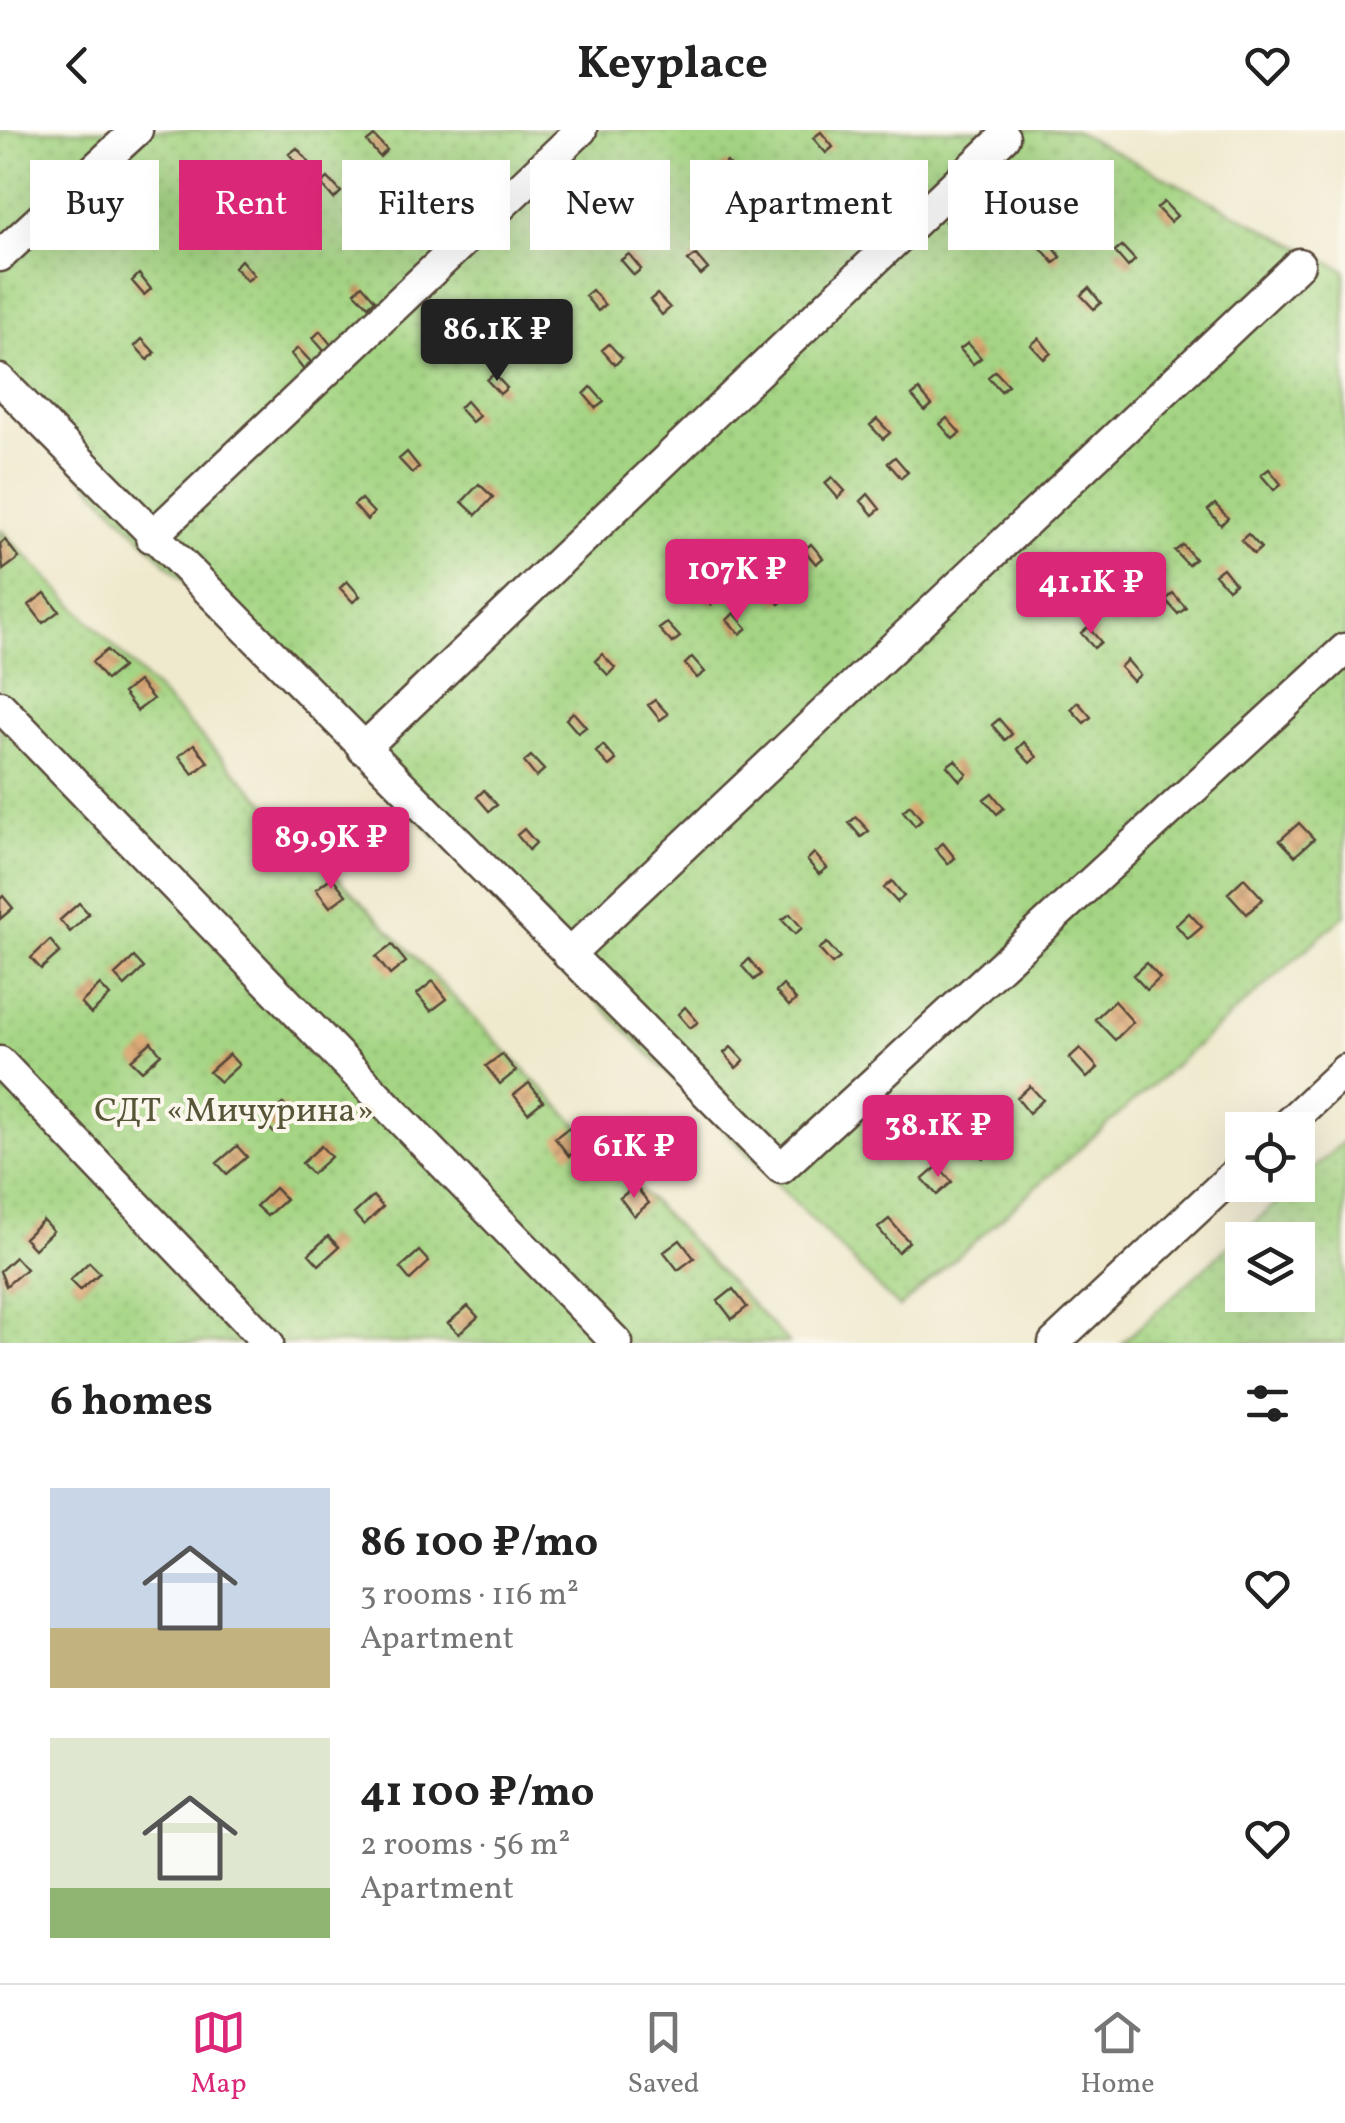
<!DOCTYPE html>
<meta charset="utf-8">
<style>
:root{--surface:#fff;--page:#f6f6f6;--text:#222;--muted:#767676;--line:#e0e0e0;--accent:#db2777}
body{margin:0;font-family:Vollkorn,serif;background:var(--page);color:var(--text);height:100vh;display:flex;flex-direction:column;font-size:38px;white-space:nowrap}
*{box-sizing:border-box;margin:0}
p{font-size:32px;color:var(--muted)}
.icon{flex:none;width:55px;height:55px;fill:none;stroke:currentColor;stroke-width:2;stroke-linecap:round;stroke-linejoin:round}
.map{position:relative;height:1213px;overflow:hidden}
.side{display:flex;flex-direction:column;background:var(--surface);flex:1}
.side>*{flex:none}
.top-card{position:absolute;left:30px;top:30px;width:1285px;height:90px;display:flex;gap:20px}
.fabs{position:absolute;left:1225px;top:982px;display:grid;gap:20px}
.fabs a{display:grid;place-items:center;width:90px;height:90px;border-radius:0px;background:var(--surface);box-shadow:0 10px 40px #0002;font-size:50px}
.price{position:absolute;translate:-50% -85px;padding:0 22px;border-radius:10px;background:var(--accent);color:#fff;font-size:32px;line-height:65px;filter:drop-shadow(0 2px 5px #0008)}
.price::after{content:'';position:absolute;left:50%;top:60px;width:30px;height:22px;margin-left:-15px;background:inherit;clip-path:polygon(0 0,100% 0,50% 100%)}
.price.selected{background:#222;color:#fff}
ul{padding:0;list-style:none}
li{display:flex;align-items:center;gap:30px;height:250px;padding:0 50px}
li span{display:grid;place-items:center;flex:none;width:280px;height:200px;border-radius:0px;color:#555}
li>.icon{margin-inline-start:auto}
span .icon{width:120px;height:120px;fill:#fffc;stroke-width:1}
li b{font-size:42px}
h2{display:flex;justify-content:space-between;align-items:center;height:120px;padding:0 50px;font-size:42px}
.pill{padding:0 35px;border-radius:0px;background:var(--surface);box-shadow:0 10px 40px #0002;font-size:35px;line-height:90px}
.pill.selected{background:var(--accent);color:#fff}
header{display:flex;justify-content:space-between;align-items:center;height:130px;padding:0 50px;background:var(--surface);font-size:45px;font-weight:700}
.tabs{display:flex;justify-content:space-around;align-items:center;height:140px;border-top:2px solid var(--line);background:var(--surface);font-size:28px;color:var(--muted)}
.tabs a{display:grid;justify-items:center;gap:5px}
.tabs .selected{color:var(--accent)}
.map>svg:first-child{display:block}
</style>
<header><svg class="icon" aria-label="back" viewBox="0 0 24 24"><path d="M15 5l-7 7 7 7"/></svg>Keyplace<svg class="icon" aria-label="heart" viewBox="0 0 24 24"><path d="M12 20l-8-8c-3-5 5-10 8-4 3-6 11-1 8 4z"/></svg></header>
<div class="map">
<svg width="1345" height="1213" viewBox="0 0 1345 1213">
<defs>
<pattern id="grass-dots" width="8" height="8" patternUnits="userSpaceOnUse" patternTransform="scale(2.5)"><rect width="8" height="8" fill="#a5d584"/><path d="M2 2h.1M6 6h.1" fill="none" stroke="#8fb772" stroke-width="1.8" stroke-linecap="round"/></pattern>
<pattern id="building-cross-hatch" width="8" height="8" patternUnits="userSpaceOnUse" patternTransform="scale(2.5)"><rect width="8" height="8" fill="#dba671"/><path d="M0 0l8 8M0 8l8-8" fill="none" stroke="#b3875c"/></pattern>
</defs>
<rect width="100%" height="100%" fill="#fbf7ec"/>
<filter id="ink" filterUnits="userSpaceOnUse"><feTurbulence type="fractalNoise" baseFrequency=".01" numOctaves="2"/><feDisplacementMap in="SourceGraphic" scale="20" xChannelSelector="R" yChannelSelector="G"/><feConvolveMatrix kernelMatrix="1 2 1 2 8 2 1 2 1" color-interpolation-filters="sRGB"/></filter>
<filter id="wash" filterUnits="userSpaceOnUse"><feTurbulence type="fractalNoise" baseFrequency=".0048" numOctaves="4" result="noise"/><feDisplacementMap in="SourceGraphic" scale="40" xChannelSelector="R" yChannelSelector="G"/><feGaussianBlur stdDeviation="2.25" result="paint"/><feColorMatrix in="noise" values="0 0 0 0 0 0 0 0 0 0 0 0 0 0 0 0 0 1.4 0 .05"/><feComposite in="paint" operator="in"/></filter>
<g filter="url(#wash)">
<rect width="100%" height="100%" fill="#efe9cd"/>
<path fill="url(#grass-dots)" stroke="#708051" stroke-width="2.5" fill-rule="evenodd" d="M0,0H1073L1345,140V785L899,1178L0,264Z
M0,399L789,1213H0Z
M1345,1010V1213H1122ZM1298,1110V1165H1242V1110Z"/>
<g id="blocks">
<path fill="url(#building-cross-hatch)" d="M821,2L833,17L826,23L813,8Z
M374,6L387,20L380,27L367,12Z
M297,18L309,32L302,39L289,24Z
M727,32L739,46L732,53L719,38Z
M328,48L341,62L334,69L321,54Z
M1164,72L1177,86L1170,92L1157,78Z
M244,77L257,92L249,98L237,84Z
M953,85L965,100L958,106L945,92Z
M749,86L761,100L754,107L741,92Z
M283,95L296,109L288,116L276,101Z
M1049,112L1061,127L1054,133L1041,118Z
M1122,116L1135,130L1128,137L1115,122Z
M629,124L641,139L634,145L621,130Z
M696,125L708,139L701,145L688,131Z
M241,130L254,145L247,151L234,137Z
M139,144L151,159L144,165L132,151Z
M362,155L375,170L368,176L355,162Z
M1089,158L1101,173L1094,179L1081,165Z
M592,160L605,175L598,181L585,166Z
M657,164L670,178L662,185L650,170Z
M541,190L554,204L546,211L534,197Z
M320,201L332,216L325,222L313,208Z
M1039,208L1051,223L1044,229L1031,215Z
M142,209L155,223L148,230L135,216Z
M968,213L981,228L973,234L960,219Z
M609,214L622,228L615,235L602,220Z
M298,218L311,232L303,239L291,224Z
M995,241L1008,255L1001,261L988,247Z
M494,244L507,258L500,264L487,250Z
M591,257L604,272L596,278L584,264Z
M919,260L932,275L925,281L912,266Z
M466,271L479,286L472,292L459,278Z
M947,288L960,303L953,309L940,294Z
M877,289L890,303L883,309L870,295Z
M407,322L419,337L412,343L399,329Z
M895,327L908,342L901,348L888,333Z
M1269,339L1281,354L1274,360L1261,345Z
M832,347L845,361L838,368L825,353Z
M479,354L493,367L476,385L462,372Z
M868,364L880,379L873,385L861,371Z
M361,369L374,383L367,390L354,375Z
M1215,374L1228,388L1221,395L1208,380Z
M1248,404L1261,418L1254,424L1241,410Z
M5,410L19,428L3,440L0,414Z
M811,414L823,428L816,434L804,420Z
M1183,415L1195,429L1188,435L1175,421Z
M743,417L756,432L748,438L735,423Z
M1223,438L1235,453L1228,459L1215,444Z
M347,451L360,466L353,472L340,458Z
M773,453L786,468L779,474L766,459Z
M706,454L719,468L711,475L699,460Z
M1149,462L1154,470L1138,480L1133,472Z
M45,463L59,481L43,493L29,475Z
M1173,463L1186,478L1178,484L1166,470Z
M734,483L747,498L740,504L727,490Z
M667,493L680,507L672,513L659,499Z
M1088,497L1101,512L1094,518L1081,503Z
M107,520L122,537L106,550L92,532Z
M602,524L615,538L608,545L595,531Z
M692,527L705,542L697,548L685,534Z
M1127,530L1140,545L1133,551L1120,537Z
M138,551L153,569L137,581L123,563Z
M655,570L668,584L660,590L648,575Z
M1078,572L1091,587L1084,593L1071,579Z
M573,582L586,597L578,603L566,589Z
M999,589L1012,604L1005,610L992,595Z
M1024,612L1037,627L1030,633L1017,619Z
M194,614L208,632L193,644L179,626Z
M603,615L616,630L609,636L596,622Z
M531,626L544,640L536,647L524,632Z
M955,630L967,644L960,651L947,636Z
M484,660L497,675L489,681L477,667Z
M992,663L1004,678L997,684L984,669Z
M910,675L922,690L915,696L903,681Z
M856,687L869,701L861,707L849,693Z
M1299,693L1314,709L1295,726L1280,710Z
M524,699L536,713L529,720L517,705Z
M294,705L308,723L293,735L279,717Z
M943,713L955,728L948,734L935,719Z
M814,723L827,738L819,744L807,730Z
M332,747L346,765L330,777L316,759Z
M1244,748L1263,769L1247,784L1228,763Z
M892,751L904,766L897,772L884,758Z
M3,766L13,778L0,789V769Z
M79,773L89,784L70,802L60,790Z
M1189,783L1202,797L1188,809L1176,795Z
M790,784L802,798L795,804L782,790Z
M50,810L60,822L41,839L31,828Z
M827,813L840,828L832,834L819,819Z
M392,815L406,832L390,845L376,827Z
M134,827L144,838L125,856L115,845Z
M749,829L761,844L754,850L742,836Z
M1146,833L1160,848L1147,860L1133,845Z
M433,851L447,869L431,881L417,864Z
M100,855L110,866L91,884L81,873Z
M783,855L796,870L789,876L776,862Z
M1114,871L1133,892L1115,910L1095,889Z
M685,877L698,892L690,898L678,884Z
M151,912L161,924L142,941L131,930Z
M731,917L744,931L736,938L724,923Z
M1080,918L1098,938L1087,948L1069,928Z
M229,924L239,935L220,952L209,942Z
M502,924L516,941L500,954L486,936Z
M529,953L543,971L528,983L514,965Z
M1030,956L1043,970L1029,983L1017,968Z
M283,974L293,986L274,1003L264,992Z
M987,994L1002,1011L983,1028L968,1011Z
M571,996L585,1014L569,1026L555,1008Z
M237,1016L247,1027L227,1044L217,1033Z
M321,1016L331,1027L312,1044L302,1033Z
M938,1036L952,1052L937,1065L923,1049Z
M635,1056L649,1073L634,1086L620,1068Z
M275,1058L286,1069L267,1086L256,1076Z
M373,1066L383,1077L364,1095L354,1084Z
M889,1089L909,1112L898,1122L878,1098Z
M43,1090L53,1101L34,1119L24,1108Z
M328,1106L339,1117L319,1135L309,1124Z
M680,1110L694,1128L678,1140L664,1122Z
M419,1121L429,1132L410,1150L400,1138Z
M15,1127L26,1139L6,1156L0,1141Z
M89,1132L100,1143L80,1160L70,1150Z
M733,1159L747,1177L732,1189L718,1171Z
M468,1176L478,1187L459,1204L448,1193Z"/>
</g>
</g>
<g filter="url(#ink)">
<use href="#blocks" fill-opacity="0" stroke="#564738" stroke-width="2.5"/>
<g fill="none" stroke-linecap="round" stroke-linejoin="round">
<g stroke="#564738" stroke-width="35">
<path id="minor" d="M0,126L137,0
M0,250L781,1038L1345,519
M151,407L581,0
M0,576L617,1213
M363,619L1004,7
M568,825L1299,134
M0,932L268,1213
M1281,1000L1345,940
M1054,1213L1242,1037"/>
</g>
<use href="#minor" stroke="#fff" stroke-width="30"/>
</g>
</g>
<g text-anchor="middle" stroke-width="8" stroke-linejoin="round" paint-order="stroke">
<g font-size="35" fill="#565538" stroke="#fbf7ec">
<text x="234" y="991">СДТ «Мичурина»</text>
</g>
</g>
</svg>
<div class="fabs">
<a><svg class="icon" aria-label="locate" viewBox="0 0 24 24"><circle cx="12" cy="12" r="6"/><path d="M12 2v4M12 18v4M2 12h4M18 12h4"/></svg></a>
<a><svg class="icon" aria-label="layers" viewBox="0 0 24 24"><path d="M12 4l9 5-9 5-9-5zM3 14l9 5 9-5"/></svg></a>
</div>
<b class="price selected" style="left:497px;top:254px">86.1K ₽</b>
<b class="price" style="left:737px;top:494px">107K ₽</b>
<b class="price" style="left:1091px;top:507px">41.1K ₽</b>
<b class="price" style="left:331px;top:762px">89.9K ₽</b>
<b class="price" style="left:938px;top:1050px">38.1K ₽</b>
<b class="price" style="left:634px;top:1071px">61K ₽</b>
<div class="top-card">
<a class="pill">Buy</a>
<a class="pill selected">Rent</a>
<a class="pill">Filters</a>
<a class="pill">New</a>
<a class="pill">Apartment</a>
<a class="pill">House</a>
</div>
</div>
<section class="side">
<h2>6 homes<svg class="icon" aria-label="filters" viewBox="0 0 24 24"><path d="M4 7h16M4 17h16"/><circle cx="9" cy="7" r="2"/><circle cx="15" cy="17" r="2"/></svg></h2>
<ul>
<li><span style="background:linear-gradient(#c9d6e8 70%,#c2b280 0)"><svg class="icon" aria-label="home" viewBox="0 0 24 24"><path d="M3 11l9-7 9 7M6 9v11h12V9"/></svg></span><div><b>86 100 ₽/mo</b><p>3 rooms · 116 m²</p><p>Apartment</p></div><svg class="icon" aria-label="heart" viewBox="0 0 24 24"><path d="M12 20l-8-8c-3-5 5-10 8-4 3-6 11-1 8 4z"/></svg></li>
<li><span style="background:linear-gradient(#dfe7d0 75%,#8fb573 0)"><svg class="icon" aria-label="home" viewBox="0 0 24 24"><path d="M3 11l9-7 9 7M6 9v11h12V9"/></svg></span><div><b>41 100 ₽/mo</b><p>2 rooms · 56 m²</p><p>Apartment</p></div><svg class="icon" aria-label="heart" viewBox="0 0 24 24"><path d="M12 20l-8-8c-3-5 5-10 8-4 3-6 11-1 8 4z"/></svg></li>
</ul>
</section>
<nav class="tabs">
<a class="selected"><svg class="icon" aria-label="map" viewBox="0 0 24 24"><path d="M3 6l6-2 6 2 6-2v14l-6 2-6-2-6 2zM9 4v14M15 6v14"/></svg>Map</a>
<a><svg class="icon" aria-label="saved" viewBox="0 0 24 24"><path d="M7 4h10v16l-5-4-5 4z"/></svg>Saved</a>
<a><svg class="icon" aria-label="home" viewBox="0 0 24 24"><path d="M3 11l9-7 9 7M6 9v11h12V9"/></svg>Home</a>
</nav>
